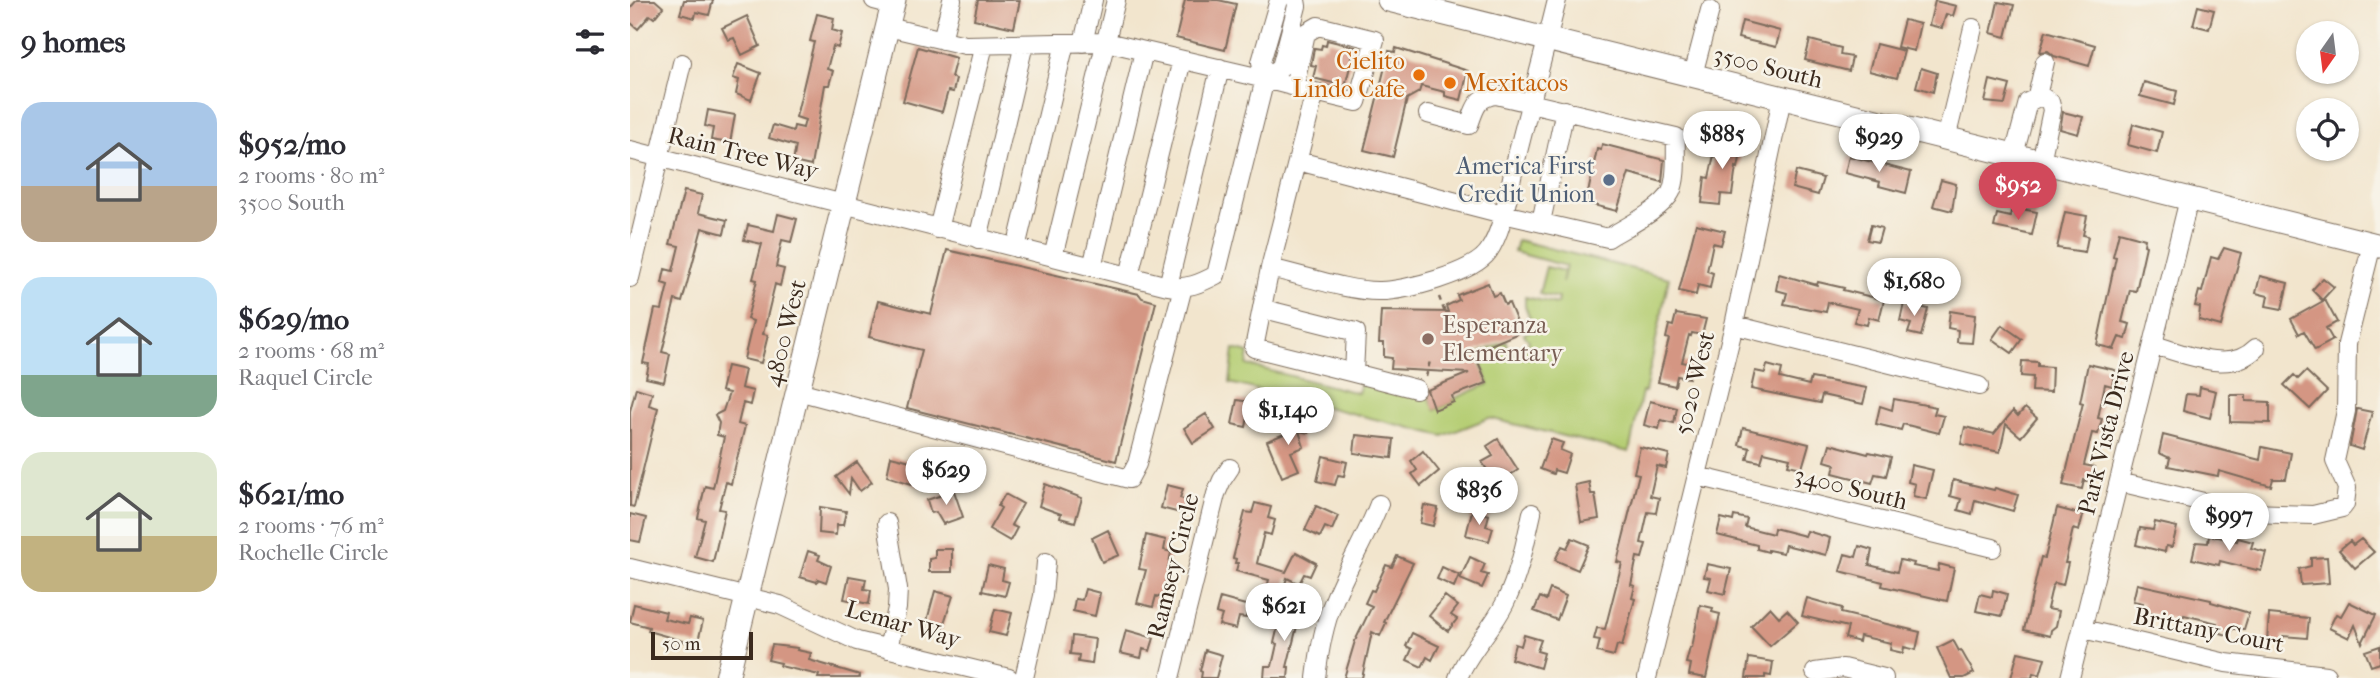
<!DOCTYPE html>
<meta charset="utf-8">
<style>
:root{--surface:#fff;--page:#f2f2f3;--text:#2b2b33;--muted:#7c7c81;--accent:#d1495b}
body{margin:0;font-family:"IM FELL French Canon",serif;background:var(--page);color:var(--text);height:100vh;display:flex;flex-direction:column;font-size:26px;white-space:nowrap}
*{box-sizing:border-box;margin:0}
p{font-size:23px;color:var(--muted)}
.icon{flex:none;width:38px;height:38px;fill:none;stroke:currentColor;stroke-width:2;stroke-linecap:round;stroke-linejoin:round}
.map{position:relative;flex:1;overflow:hidden}
.details{display:flex;flex-direction:column;background:var(--surface);width:630px}
.details>*{flex:none}
.needle{width:46px;rotate:194deg}
.controls{position:absolute;left:1666px;top:21px;display:grid;gap:14px}
.controls a{display:grid;place-items:center;width:63px;height:63px;border-radius:50%;background:var(--surface);box-shadow:0 2px 5px #0004;font-size:35px}
.scale{position:absolute;left:21px;bottom:18px;width:102px;box-sizing:border-box;padding-left:7px;border:4px solid #3b2a1e;border-top:0;font-size:19px;line-height:24px;white-space:nowrap;color:#3b2a1e;-webkit-text-stroke:5px #f7f3e8;paint-order:stroke}
.price{position:absolute;translate:-50% -60px;padding:0 16px;border-radius:24px;background:#fff;color:#222;font-size:23px;line-height:46px;filter:drop-shadow(0 2px 4px #0008)}
.price::after{content:'';position:absolute;left:50%;top:42px;width:21px;height:16px;margin-left:-10px;background:inherit;clip-path:polygon(0 0,100% 0,50% 100%)}
.price.selected{background:var(--accent);color:#fff}
ul{padding:0;list-style:none}
li{display:flex;align-items:center;gap:21px;height:175px;padding:0 21px}
li span{display:grid;place-items:center;flex:none;width:196px;height:140px;border-radius:21px;color:#555}
li>.icon{margin-inline-start:auto}
span .icon{width:84px;height:84px;fill:#fffc;stroke-width:1}
li b{font-size:30px}
h2{display:flex;justify-content:space-between;align-items:center;height:84px;padding:0 21px;font-size:30px}
main{display:flex;flex:1;min-height:0}
.map>svg:first-child{display:block}
</style>
<main>
<section class="details">
<h2>9 homes<svg class="icon" aria-label="filters" viewBox="0 0 24 24"><path d="M4 7h16M4 17h16"/><circle cx="9" cy="7" r="2"/><circle cx="15" cy="17" r="2"/></svg></h2>
<ul>
<li><span style="background:linear-gradient(#a9c7e8 60%,#b9a48a 0)"><svg class="icon" aria-label="home" viewBox="0 0 24 24"><path d="M3 11l9-7 9 7M6 9v11h12V9"/></svg></span><div><b>$952/mo</b><p>2 rooms · 80 m²</p><p>3500 South</p></div></li>
<li><span style="background:linear-gradient(#bfe0f5 70%,#7fa58c 0)"><svg class="icon" aria-label="home" viewBox="0 0 24 24"><path d="M3 11l9-7 9 7M6 9v11h12V9"/></svg></span><div><b>$629/mo</b><p>2 rooms · 68 m²</p><p>Raquel Circle</p></div></li>
<li><span style="background:linear-gradient(#dfe7d0 60%,#c2b280 0)"><svg class="icon" aria-label="home" viewBox="0 0 24 24"><path d="M3 11l9-7 9 7M6 9v11h12V9"/></svg></span><div><b>$621/mo</b><p>2 rooms · 76 m²</p><p>Rochelle Circle</p></div></li>
</ul>
</section>
<div class="map">
<svg width="1750" height="678" viewBox="0 0 1750 678">
<rect width="100%" height="100%" fill="#f7f3e8"/>
<filter id="ink" filterUnits="userSpaceOnUse"><feTurbulence type="fractalNoise" baseFrequency=".0143" numOctaves="2"/><feDisplacementMap in="SourceGraphic" scale="14" xChannelSelector="R" yChannelSelector="G"/><feConvolveMatrix kernelMatrix="1 2 1 2 8 2 1 2 1" color-interpolation-filters="sRGB"/></filter>
<filter id="wash" filterUnits="userSpaceOnUse"><feTurbulence type="fractalNoise" baseFrequency=".00686" numOctaves="4" result="noise"/><feDisplacementMap in="SourceGraphic" scale="28" xChannelSelector="R" yChannelSelector="G"/><feGaussianBlur stdDeviation="1.57" result="paint"/><feColorMatrix in="noise" values="0 0 0 0 0 0 0 0 0 0 0 0 0 0 0 0 0 1.4 0 .05"/><feComposite in="paint" operator="in"/></filter>
<g filter="url(#wash)">
<rect width="100%" height="100%" fill="#f2e5cd"/>
<path fill="#b5ce73" stroke="#787c48" stroke-width="2" d="M887,240L1039,278L1015,392H1012L999,452L859,418L813,436L600,383L604,349L619,353L617,365L728,393L731,383L794,395L797,393L805,410L824,402L823,399L859,384L847,354L877,341C877,350 882,355 891,354L897,349L899,341L894,334L904,328L895,306V297L927,304L928,298L909,294L916,267L934,271L932,283L936,266L884,252Z"/>
<g id="blocks">
<path fill="#d49683" d="M7,0H25L33,7L24,18L20,15L8,29L0,22V8Z
M54,0H83L79,15L66,12L65,18L50,14Z
M348,0H390L384,28L344,19Z
M555,0H588L606,4L595,50L546,38Z
M1305,1L1326,6L1323,16L1316,14L1312,28L1299,25Z
M1368,2L1384,5L1376,37L1361,33Z
M1568,6L1584,10L1579,29L1563,25Z
M187,14L204,18L202,30L212,33L208,48L203,46L197,69L203,71L199,85H195L181,166L163,162L166,146L139,138L143,125L163,131L164,126L173,128L175,120L166,117L184,42L180,41Z
M117,16L130,46L112,55L104,38L98,40L92,28Z
M1274,20L1290,24L1284,51L1267,47Z
M1112,21L1150,31L1146,47L1108,38Z
M1416,31L1465,45L1459,66L1424,56L1418,51L1410,52Z
M697,40L725,47L715,86L683,78L686,66L681,65L684,48L691,49L692,45L696,46Z
M1180,40L1211,48L1210,55L1222,57L1219,71L1175,60Z
M1246,44L1274,51L1267,78L1239,71Z
M288,47L326,58L321,77L326,79L323,92L318,91L312,112L273,101Z
M766,48L838,71L831,100L815,96V92L791,86L789,92L777,99L763,157L734,150L759,51L765,52Z
M108,64L131,73L121,100L106,94L109,80L103,78Z
M1291,68L1307,73L1303,92L1286,87Z
M1360,80L1380,85L1375,104L1355,102Z
M1514,82L1547,91L1544,105L1510,96Z
M78,110L105,115L100,143L81,140L83,128L75,126Z
M1433,112L1453,117L1448,134L1430,129Z
M1503,124L1532,132L1527,153L1498,145Z
M1088,136L1108,140L1107,147L1109,148L1108,153H1111L1108,168L1106,167L1102,195L1091,194L1090,205L1072,203L1075,177L1079,178Z
M972,144L1034,160L1032,182L999,173L987,211L956,203L967,149L971,150Z
M1219,156L1281,172L1276,193L1249,186L1250,182L1215,173Z
M1166,171L1193,178L1188,195L1162,188Z
M1311,180L1326,184L1322,211L1303,206Z
M54,191L72,195L68,213L97,220L94,234L72,228L52,302L45,300L32,352L40,354L34,382L16,378L19,364L13,363L25,309L32,310L38,285L32,283L35,269L43,271L49,246L40,244Z
M1392,209L1407,212L1402,235L1364,227L1367,214L1380,217L1381,211L1391,213Z
M1435,212L1457,216L1453,235L1458,236L1455,252L1427,248Z
M148,214L167,219L161,242L152,240L146,267L154,269L150,286L145,284L133,334L138,335L131,363L114,359L123,321L117,319L127,280L123,279L132,244L114,240L118,225L144,231Z
M1066,224L1095,231L1091,245L1083,243L1077,271L1083,273L1080,288L1068,285L1066,295L1049,291Z
M1241,225L1252,228L1248,242L1237,240Z
M1489,232L1515,239L1514,245L1516,246L1506,291L1500,290L1492,322L1500,324L1496,339L1489,337L1484,349L1467,345L1486,257L1483,256Z
M1594,248L1611,253L1591,326L1569,320L1570,307L1565,306L1569,291L1572,292L1581,257L1588,259Z
M317,250L509,294L512,298L526,302L486,461L277,408L292,350L239,337L248,301L301,314Z
M1149,274L1187,285L1188,282L1214,288L1213,290L1254,300L1249,320L1239,317L1237,325L1224,322L1228,309L1198,302L1196,312L1154,304L1157,293L1146,290Z
M1630,276L1658,283L1652,309L1636,306L1638,296L1626,293Z
M1693,278L1704,287L1692,300L1682,290Z
M858,283L863,296L870,293L875,305L879,303L891,332L844,352L857,383L822,396L824,402L804,410L797,390L839,373L761,369L762,358L754,357V343H749L751,311L818,312L816,306L829,300L827,295Z
M1695,300L1707,322L1696,328L1703,340L1685,350L1674,331L1669,334L1661,319Z
M1274,303L1298,309L1291,336L1278,333L1281,324L1270,321Z
M1320,311L1345,315L1342,343L1327,342L1328,330L1318,328Z
M1046,314L1076,319L1072,335L1062,333L1061,336L1059,335L1052,362L1062,364L1059,378L1047,376L1045,386L1028,382L1039,339L1036,338L1039,325L1043,326Z
M1372,325L1392,339L1382,353L1362,339Z
M1392,361L1408,362V366L1422,367L1421,392L1402,391L1403,377L1391,376Z
M1458,364L1485,370L1482,386L1475,384L1468,418L1472,419L1468,434L1462,433L1454,465L1464,467L1461,482L1454,480L1452,489L1433,485L1453,403L1450,402Z
M1137,365L1152,369L1150,378L1179,385L1181,378L1237,388L1233,404L1192,395L1190,403L1121,389L1125,371L1135,373Z
M97,366L115,370L111,388L123,391L120,405L113,403L108,424L115,426L101,484L96,482L89,509L95,510L83,562L65,557L75,520L68,518L75,486L83,488L94,437L87,435L89,423L85,415L93,411L99,393L91,391Z
M1676,371L1697,391L1680,409L1654,385L1664,375L1668,379Z
M1570,387L1586,391L1580,418L1553,411L1556,394L1569,395Z
M6,388L22,393L19,405L28,408L4,507L0,506V411Z
M1600,395H1616V401L1640,402V423L1600,422Z
M1264,399L1306,407L1304,414L1314,416L1309,433L1273,424L1271,430L1246,424L1250,406L1262,410Z
M607,400L621,402L616,427L602,424Z
M1020,401L1047,408L1044,423L1031,420L1029,429L1014,425Z
M1395,408L1407,418L1391,437L1376,424L1370,452L1331,444L1335,427L1364,434L1383,411L1388,416Z
M1727,409L1742,412L1732,450L1720,446Z
M576,414L585,429L563,443L554,428Z
M673,419L678,433L669,431L674,447L661,452L669,470L652,477L637,441L664,430L650,427Z
M1113,428L1179,444L1172,468L1158,465L1160,458L1134,452L1131,462L1117,459L1120,448L1109,445Z
M726,435L764,439L762,458L724,453Z
M1533,435L1630,460L1632,447L1661,453L1656,479H1643L1641,486L1589,471L1588,476L1538,466L1540,458L1529,453Z
M868,439L888,470L875,478L871,471L862,477L852,462L863,456L857,446Z
M921,439L933,443L930,450L940,454L934,473L924,470L923,474L910,469Z
M1200,444L1238,454L1239,452L1261,457L1256,476L1245,474L1242,483L1203,473L1205,464L1195,461Z
M1010,447L1039,454L1036,468L1027,466L1020,496L1029,498L1026,513L1018,512L1011,543L1016,544L1012,558L1007,557L1001,585L1005,586L1002,598L1005,599L992,646L987,645L984,656L967,652L970,640L964,639L967,628L975,629L992,563L987,562L1009,474L1004,473Z
M793,451L809,471L791,486L782,474L787,470L781,461Z
M261,456L296,465L291,487L257,476Z
M693,456L717,462L714,476L708,475L705,485L687,481Z
M227,462L242,482L230,491L221,478L219,494L206,477Z
M1281,465L1303,470L1296,499L1283,496L1285,484L1278,482Z
M1323,480L1364,490L1365,488L1388,495L1383,511L1345,500L1342,514L1328,510L1331,499L1320,496Z
M959,482L961,494H965L969,519L951,522L945,485Z
M415,484L452,498L445,522L430,518L431,514L409,506Z
M537,485L553,489L550,498L557,500L554,514L531,508Z
M324,491L333,517L313,524L306,512L301,513L297,500Z
M375,494L393,504L381,525L387,528L380,541L359,529L371,508L368,506Z
M625,503L641,507L638,518L645,520L641,535L634,533L627,563L656,572L666,552L686,563L680,576L674,574L669,584L657,578L650,599L635,594L639,580L606,571L608,563H605L606,559L603,558L615,512L622,513Z
M794,505L808,508L803,526L790,523Z
M686,506L708,516L702,530L695,527L690,537L675,530Z
M190,507L216,511L213,525H207L206,535L189,533Z
M1427,508L1453,515L1449,531L1443,529L1435,563H1438L1433,585L1425,583L1422,587L1417,609L1429,611L1426,626L1421,630L1420,636L1394,630L1411,557L1415,558Z
M842,511L859,515L856,526L863,528L859,541L836,535Z
M0,514L16,518L10,542L0,540Z
M1104,516L1117,519L1115,527L1143,534L1144,528L1175,536L1177,531L1200,538L1196,555L1155,545L1153,553L1138,550V552L1127,549V545L1087,535L1091,518L1103,521Z
M1525,522L1547,527L1542,547L1536,546L1535,552L1506,545L1510,528L1523,530Z
M478,530L489,555L472,562L462,538Z
M516,535L536,540L534,550L541,552L533,598L526,596L523,607L507,603L516,570L509,569Z
M1579,535L1607,541L1608,538L1623,542L1621,548L1636,552L1631,571L1590,561L1589,565L1562,559L1566,542L1578,543Z
M942,538L959,545L948,570L925,560L932,546L937,548Z
M1731,539L1744,552L1725,568L1709,550L1720,541L1723,545Z
M1229,546L1242,550L1239,565L1267,572L1270,560L1284,563L1283,566L1308,571L1309,564L1324,568L1317,601L1252,586L1253,582L1210,571L1215,554L1226,557Z
M305,549H322V572H299V559L305,558Z
M178,551L190,555L188,560L201,566L196,582L188,579L187,582L170,577Z
M767,556L783,563L754,622L756,623L750,636L742,632L732,678H714L725,641L742,606L735,603L741,590L744,591L756,565L762,567Z
M840,557L855,564L851,573L858,575L852,588L830,579Z
M1697,557L1699,583L1671,585L1669,569L1681,566V558Z
M1077,564L1101,569L1095,594L1078,590L1081,578L1074,577Z
M358,565L374,569L372,580L379,582L375,596L352,591Z
M812,567L829,575L824,587L807,579Z
M219,576L236,579L234,589L241,590L239,604L214,599Z
M1507,584L1581,600V602L1619,613L1614,629H1602L1600,636L1585,631L1587,623L1554,615L1552,621L1511,611L1513,603L1503,601Z
M455,589L470,593L465,616L443,611L445,599L452,600Z
M920,589L936,596L927,620L904,611L910,597L916,600Z
M1363,590L1377,594L1372,616L1346,611L1350,594L1362,597Z
M305,591L323,596L311,632L295,628Z
M815,596L828,606L821,615L827,619L818,631L799,616Z
M590,598L619,606L616,618L609,617L606,629L589,625L592,615L586,613Z
M1177,598L1212,608L1211,613L1290,632L1286,650L1274,647L1273,653L1260,650L1261,643L1230,636L1229,642L1215,638L1218,627L1172,616Z
M1719,602L1746,615L1732,643L1725,625L1719,638L1699,628L1706,614L1711,616Z
M4,604L36,612L34,619L58,624L60,618L73,621L67,645L18,631L19,627L0,622Z
M653,605L671,610L657,667H659L658,678H634L635,666H642L647,644L644,643Z
M1070,605L1083,608L1082,612L1090,614L1076,678L1059,675L1061,664L1056,663L1060,648H1062Z
M1140,607L1149,617L1157,610L1168,622L1140,646L1121,626Z
M365,609L382,613L376,636L359,632Z
M1639,614L1679,618L1677,638L1653,636V643L1637,642Z
M496,630L524,638L520,651L513,649L511,658L490,653Z
M782,633L809,646L802,660L797,657L792,667L777,660L782,649L776,646Z
M894,635L911,640L907,651L914,653L910,668L881,659L885,644L891,646Z
M442,636L465,639L462,664L448,662L449,655L440,654Z
M1323,640L1329,651L1331,650L1344,673L1334,678H1321L1307,648Z
M142,645L168,648L167,650L181,653L179,660L230,675L229,678H188L189,675L150,666L151,663L138,660Z
M1750,646V663L1741,666L1735,651Z
M575,650L592,655L586,678H571L572,672L570,671Z
M1388,652L1415,658L1410,675L1403,673L1402,678H1381Z
M1119,658L1143,662L1141,676L1135,675V678H1116Z"/>
</g>
</g>
<g filter="url(#ink)">
<use href="#blocks" fill-opacity="0" stroke="#7b6b5b" stroke-width="2"/>
<g fill="none" stroke-linecap="round" stroke-linejoin="round">
<g stroke="#7b6b5b" stroke-width="20">
<path id="minor" d="M244,0L263,5
M258,27L335,45L476,42L635,79L685,92L640,268C671,275 721,292 750,291C775,291 843,273 858,252C874,230 879,187 886,160C899,107 914,54 927,0
M312,40L322,0
M453,43L463,0
M1063,75L1080,10
M635,79L651,67L667,6L666,0
M664,87L676,33L688,26L745,40L727,102L685,92
M1407,96L1415,62
M1316,139L1343,28
M0,150L538,286C556,290 571,283 586,275L635,79L631,62L649,0
M1384,155L1398,102L1411,96L1420,102L1422,110L1411,162
M668,161L873,214L978,238C994,228 1033,209 1041,192C1048,177 1045,154 1046,137L866,95C847,97 845,108 839,125L798,114
M911,222L935,110
M308,229L354,45
M348,239L394,44
M386,248L435,43
M423,257L486,0
M462,267L514,51
M499,276L552,60
M0,278L52,63
M538,286L590,68
M634,309L726,332L724,373L624,348L640,268
M1104,325L1349,386
M1523,345C1555,353 1599,376 1626,348
M724,373L786,389
M168,391L499,479L507,464L553,287
M1067,476L1363,548
M1489,482L1620,513L1683,515L1712,508L1715,504L1717,488L1705,461L1716,411L1717,344L1742,244
M257,523L268,589L267,608L258,649
M0,568L150,605L227,641L379,678
M1453,629L1596,663L1696,675
M1185,672L1213,668L1254,678
M394,678L413,596L416,562
M540,678L586,494L592,480L600,468
M686,678C689,653 693,627 703,603C716,569 736,538 749,504
M828,678C839,650 862,630 875,603C889,575 895,544 902,513
M1017,678L1104,325L1152,98
M1440,678L1559,199"/>
</g>
<g stroke="#7b6b5b" stroke-width="25">
<path id="major" d="M759,0L1750,246
M97,678L264,0"/>
</g>
<path stroke="#7b6b5b" stroke-width="2.5" stroke-dasharray="5 5" stroke-linecap="butt" d="M809,297L817,318
M796,377L800,361"/>
<use href="#minor" stroke="#fff" stroke-width="18"/>
<use href="#major" stroke="#fff" stroke-width="23"/>
</g>
</g>
<g fill="#e8710a" stroke="#f7f3e8" stroke-width="2.5">
<circle cx="789" cy="75" r="7"/>
<circle cx="820" cy="83" r="7"/>
</g>
<circle fill="#5c6f8a" stroke="#f7f3e8" stroke-width="2.5" cx="979" cy="180" r="7"/>
<circle fill="#8d6e63" stroke="#f7f3e8" stroke-width="2.5" cx="798" cy="339" r="7"/>
<g text-anchor="middle" stroke-width="5" stroke-linejoin="round" paint-order="stroke">
<g font-size="24" fill="#c56008" stroke="#f7f3e8" text-anchor="end">
<text x="775" y="69">Cielito<tspan x="775" dy="28">Lindo Cafe</tspan></text>
<text x="834" y="91" text-anchor="start">Mexitacos</text>
</g>
<g font-size="24" fill="#3b2a1e" stroke="#f7f3e8">
<text transform="translate(1138 67) rotate(14)" y="8">3500 South</text>
<text transform="translate(113 153) rotate(14)" y="8">Rain Tree Way</text>
<text transform="translate(155 333) rotate(-76)" y="8">4800 West</text>
<text transform="translate(1064 383) rotate(-76)" y="8">5020 West</text>
<text transform="translate(1476 433) rotate(-76)" y="8">Park Vista Drive</text>
<text transform="translate(1221 488) rotate(14)" y="8">3400 South</text>
<text transform="translate(543 566) rotate(-76)" y="8">Ramsey Circle</text>
<text transform="translate(273 624) rotate(16)" y="8">Lemar Way</text>
<text transform="translate(1579 630) rotate(11)" y="8">Brittany Court</text>
</g>
<g font-size="24" fill="#4e5e75" stroke="#f7f3e8" text-anchor="end">
<text x="965" y="174">America First<tspan x="965" dy="28">Credit Union</tspan></text>
</g>
<g font-size="24" fill="#785e54" stroke="#f7f3e8" text-anchor="start">
<text x="812" y="333">Esperanza<tspan x="812" dy="28">Elementary</tspan></text>
</g>
</g>
</svg>
<div class="controls">
<a><svg class="needle" viewBox="-14 -14 28 28"><path d="M0-13l5 13h-10z" fill="#e53935"/><path d="M0 13l5-13h-10z" fill="#7c7c81"/></svg></a>
<a><svg class="icon" aria-label="locate" viewBox="0 0 24 24"><circle cx="12" cy="12" r="6"/><path d="M12 2v4M12 18v4M2 12h4M18 12h4"/></svg></a>
</div>
<div class="scale">50 m</div>
<b class="price" style="left:1092px;top:171px">$885</b>
<b class="price" style="left:1249px;top:174px">$929</b>
<b class="price selected" style="left:1388px;top:222px">$952</b>
<b class="price" style="left:1284px;top:318px">$1,680</b>
<b class="price" style="left:658px;top:447px">$1,140</b>
<b class="price" style="left:316px;top:507px">$629</b>
<b class="price" style="left:849px;top:527px">$836</b>
<b class="price" style="left:1599px;top:553px">$997</b>
<b class="price" style="left:654px;top:643px">$621</b>
</div>
</main>
